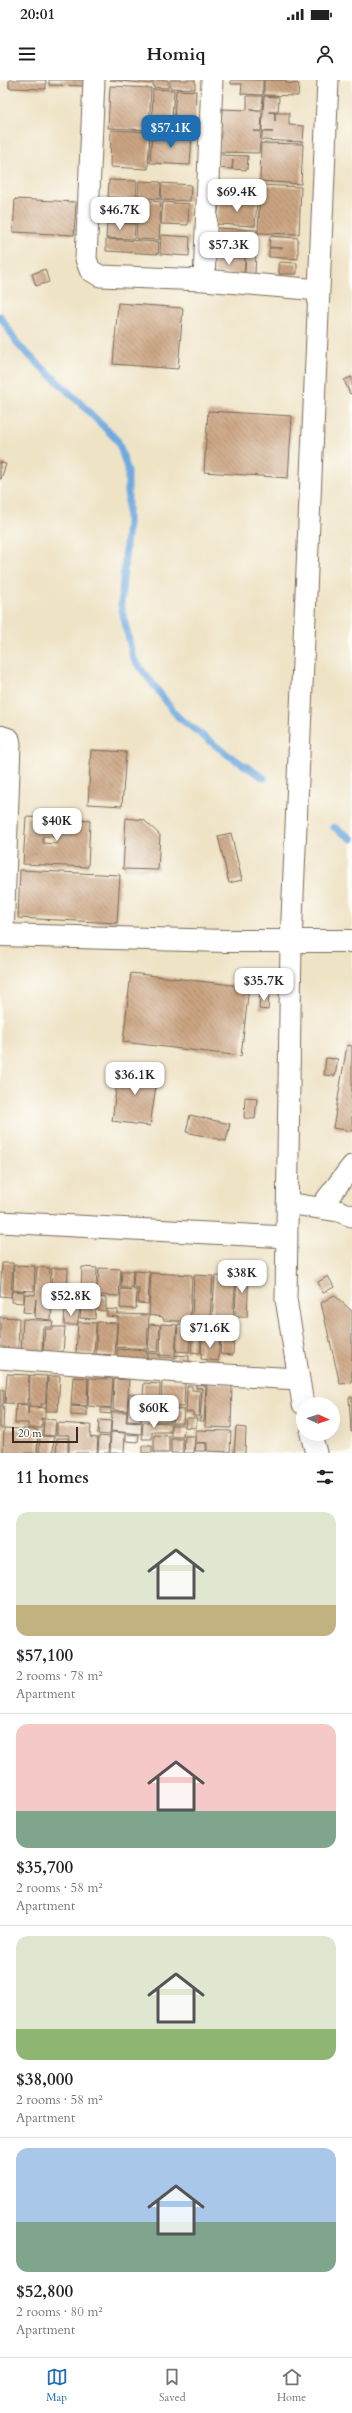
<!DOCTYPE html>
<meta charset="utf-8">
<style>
:root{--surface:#fff;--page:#f6f6f6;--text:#202124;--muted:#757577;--line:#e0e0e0;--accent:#1f6fb2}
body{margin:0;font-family:Cardo,serif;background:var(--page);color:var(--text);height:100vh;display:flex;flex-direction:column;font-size:15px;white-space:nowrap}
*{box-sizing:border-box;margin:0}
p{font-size:13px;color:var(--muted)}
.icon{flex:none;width:22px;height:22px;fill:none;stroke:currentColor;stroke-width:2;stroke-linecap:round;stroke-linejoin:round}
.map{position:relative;height:1373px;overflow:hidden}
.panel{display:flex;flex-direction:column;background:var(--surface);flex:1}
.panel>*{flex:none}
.needle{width:26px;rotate:93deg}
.controls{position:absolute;left:296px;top:1317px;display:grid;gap:8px}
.controls a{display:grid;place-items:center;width:44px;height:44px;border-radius:50%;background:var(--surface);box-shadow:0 4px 16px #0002;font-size:20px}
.scale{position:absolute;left:12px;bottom:10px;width:66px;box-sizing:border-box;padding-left:4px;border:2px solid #3b2a1e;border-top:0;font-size:11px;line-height:14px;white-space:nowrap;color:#3b2a1e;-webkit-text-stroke:3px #fdfcf7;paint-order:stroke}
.price{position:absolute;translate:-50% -34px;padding:0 9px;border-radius:8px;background:#fff;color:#222;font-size:13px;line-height:26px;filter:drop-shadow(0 1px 2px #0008)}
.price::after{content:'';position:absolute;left:50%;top:24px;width:12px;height:9px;margin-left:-6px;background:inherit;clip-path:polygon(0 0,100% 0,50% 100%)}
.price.current{background:var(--accent);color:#fff}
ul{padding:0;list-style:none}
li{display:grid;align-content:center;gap:8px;height:212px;padding:0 16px}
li+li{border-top:1px solid var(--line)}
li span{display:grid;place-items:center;height:124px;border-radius:12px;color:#555}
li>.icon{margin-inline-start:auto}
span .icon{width:72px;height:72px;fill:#fffc;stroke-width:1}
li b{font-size:17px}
h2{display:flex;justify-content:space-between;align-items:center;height:48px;padding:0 16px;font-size:17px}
.status{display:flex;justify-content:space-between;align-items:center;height:28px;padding:0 20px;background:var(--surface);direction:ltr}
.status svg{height:11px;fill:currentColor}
header{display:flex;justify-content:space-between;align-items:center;height:52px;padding:0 16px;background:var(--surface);font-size:18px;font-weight:700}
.dock{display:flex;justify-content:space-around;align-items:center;height:56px;border-top:1px solid var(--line);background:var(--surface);font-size:11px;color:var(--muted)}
.dock a{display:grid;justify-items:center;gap:2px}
.dock .current{color:var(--accent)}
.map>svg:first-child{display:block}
</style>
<div class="status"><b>20:01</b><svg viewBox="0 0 49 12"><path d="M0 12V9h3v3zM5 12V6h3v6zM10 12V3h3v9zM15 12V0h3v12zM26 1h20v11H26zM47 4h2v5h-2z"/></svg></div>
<header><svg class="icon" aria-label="menu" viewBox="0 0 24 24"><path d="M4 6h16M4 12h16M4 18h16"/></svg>Homiq<svg class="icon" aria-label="person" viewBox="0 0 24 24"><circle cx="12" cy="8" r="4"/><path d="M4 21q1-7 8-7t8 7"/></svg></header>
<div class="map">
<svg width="352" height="1373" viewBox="0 0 352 1373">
<defs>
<pattern id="building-back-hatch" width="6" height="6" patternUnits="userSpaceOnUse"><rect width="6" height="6" fill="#cba482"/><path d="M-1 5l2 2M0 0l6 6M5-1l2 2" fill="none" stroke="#a6866a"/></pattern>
</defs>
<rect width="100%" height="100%" fill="#fdfcf7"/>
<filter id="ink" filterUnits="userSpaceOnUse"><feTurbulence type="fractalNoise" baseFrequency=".025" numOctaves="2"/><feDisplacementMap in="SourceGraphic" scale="8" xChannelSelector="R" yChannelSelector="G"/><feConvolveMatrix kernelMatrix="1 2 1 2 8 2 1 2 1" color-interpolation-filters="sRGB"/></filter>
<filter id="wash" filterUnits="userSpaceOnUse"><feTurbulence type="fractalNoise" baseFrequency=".012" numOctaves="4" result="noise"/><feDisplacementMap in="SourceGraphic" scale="16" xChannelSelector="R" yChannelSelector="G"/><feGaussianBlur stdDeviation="0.9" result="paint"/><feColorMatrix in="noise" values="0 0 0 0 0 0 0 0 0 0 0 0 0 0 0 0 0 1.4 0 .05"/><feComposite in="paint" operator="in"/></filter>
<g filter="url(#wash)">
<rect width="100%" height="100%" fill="#efe3c6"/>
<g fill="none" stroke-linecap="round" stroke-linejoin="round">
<path stroke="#6eaadf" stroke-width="7" d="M0,236L19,266L74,317L118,361L128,391V443L121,525L133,578L178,637L228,675L264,698
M334,747L352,759"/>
</g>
<g id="blocks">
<path fill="url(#building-back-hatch)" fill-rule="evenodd" d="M9,0H46V9L9,8Z
M49,0H85V6L49,5Z
M110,0H152L151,4Z
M153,0H168V8L153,7Z
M170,0H195V9L170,8Z
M231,0H263V15L241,14L242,4H231Z
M264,0H286V3L299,4L298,16L264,15Z
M110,6L151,8L149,50L108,48Z
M153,9L174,10L172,40L152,39Z
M176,10L196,11L195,41L174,40Z
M247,16H263L262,30H250L262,32L261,51H253L261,52L259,73L219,72L222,29L247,30Z
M264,16L279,17L278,32H269L275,33V41V33H289V45L304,46L303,62L262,60V52H273L262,51Z
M111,50L150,52L148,89L110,87Z
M152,53L192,55L190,85L150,83Z
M261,63L303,64L301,104L260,101Z
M219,75L248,76L247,90L232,89L233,80L232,89L219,88Z
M109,100L137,101L136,119L108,117Z
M139,101L161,102L160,119L138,118Z
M162,103L191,105L190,121L161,120Z
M218,103L259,105L258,119L217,117Z
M260,105L301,107L299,154L258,153Z
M15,119L76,122L74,155L13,152Z
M220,119L257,121L255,146L216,144Z
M109,120L136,121L135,143L107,141Z
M138,120L161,122L159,160L136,159Z
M163,122L189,124L188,145L161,144Z
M107,143L135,144L134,159L106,158Z
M216,148L257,150L255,194L245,193L246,175L215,174Z
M161,155L190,157L189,176L160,174Z
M270,156L298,158V179L269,177V168H283L269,167Z
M106,159L159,162L158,174L106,171Z
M214,177L245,178L244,195L214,193Z
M279,182L297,183V194H279Z
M45,189L49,202L36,206L32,194Z
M118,223L183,228L178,289L113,284Z
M352,297V313L350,314L344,300Z
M208,331L292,336L288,398L204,392Z
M0,382L6,384L1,399H0Z
M91,670L126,672L122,726L88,724Z
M26,737L90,741L88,787L23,784ZM43,756L57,757V764L43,763Z
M126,738L144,740L160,755L158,790L123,789Z
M231,753L242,800L229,803L218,756Z
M20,790L120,795L117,843L18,838Z
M131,893L249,907L241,976L123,962Z
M260,913L269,914L268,930L259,929Z
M347,965L352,966V1051L333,1048Z
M326,978L338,979L335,996L324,995Z
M119,986L158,992L150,1046L112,1041Z
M245,1017L257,1018L255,1039L244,1038Z
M190,1035L230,1044L226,1061L186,1052Z
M2,1183H13L11,1217L0,1216Z
M14,1185L35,1186L34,1211L13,1210Z
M37,1187L50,1188L49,1220L50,1217H52L51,1240L35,1238L36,1219L34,1233L23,1232L25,1214L35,1215Z
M82,1187L97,1188L96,1211L81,1210Z
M52,1188H68L67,1211L51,1210Z
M99,1188L121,1189L119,1216L97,1215Z
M237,1190L249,1191L247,1237H235Z
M122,1191H133L132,1208H121Z
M134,1191L150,1192L148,1224L138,1223L139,1208H133Z
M151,1193L192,1195L190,1242L163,1240V1237L149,1235Z
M194,1195L213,1196L210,1237L192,1236Z
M215,1196L236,1197L233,1238L212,1237Z
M328,1196L334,1207L323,1213L318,1202Z
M121,1209L137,1210L136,1229L120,1228Z
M12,1211L24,1212V1223L11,1222Z
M53,1211L67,1212L66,1226L53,1225Z
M69,1211H80V1226H68Z
M334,1215L352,1231V1303L340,1304L321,1223Z
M82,1217L96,1218L95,1239L80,1238Z
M97,1217L106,1218V1231L97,1230Z
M65,1228L80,1229L77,1245H64Z
M107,1229L118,1230V1234L149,1235L147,1269L116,1267L118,1237L107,1236Z
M0,1237L19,1238L18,1271L0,1270Z
M204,1238L228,1240L227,1256L203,1255Z
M23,1239L53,1241L52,1247H43L42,1272L21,1271Z
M230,1241H236L235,1253H229Z
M78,1242L96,1243L94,1274L76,1273Z
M97,1242L117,1243L115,1275L96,1274Z
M150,1244L160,1245L158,1272L148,1271Z
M161,1244L177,1245L175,1276L160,1275Z
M178,1244L191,1245L189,1272L176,1271Z
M193,1246H202L200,1273L191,1272Z
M53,1247H65L63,1272L43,1271L45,1249H53Z
M221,1257H234L233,1275L220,1274Z
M202,1258L220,1259L218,1281L201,1279Z
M117,1269L147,1271V1284L117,1283Z
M148,1273L159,1274V1277L176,1278V1275L189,1276L188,1290L147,1288Z
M7,1294L29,1295L27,1324L5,1323Z
M30,1295L47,1296L45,1324H41L42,1327L29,1326Z
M48,1296H60L58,1331H46Z
M73,1297L88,1298L87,1326L71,1325Z
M89,1298L113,1299L111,1328L88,1326Z
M114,1299L129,1300L127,1331L113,1330Z
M162,1301L185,1302L184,1327L161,1326Z
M144,1303L160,1304L159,1334H142L143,1319L141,1342L127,1341L129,1314L143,1315Z
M196,1303L206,1306L204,1341H200L202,1308H196Z
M207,1303L232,1304L231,1348L205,1347Z
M187,1306H192V1310L200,1311L199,1336H193V1332H186Z
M0,1310H4V1324H0Z
M349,1317H352V1352H351Z
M16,1324L28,1325V1335L29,1327L45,1328V1338L40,1339H42V1348H28V1343H15Z
M0,1326H4L3,1348H0Z
M71,1326L87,1327V1336L71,1335Z
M160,1327L172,1328L171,1341H155V1335H159Z
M101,1328H111V1334L101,1333Z
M173,1329L184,1330L183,1343H172Z
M112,1332H127L126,1342L142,1343L141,1354L111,1351Z
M186,1338H197L196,1348L185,1347Z
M44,1339L56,1340L55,1356L43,1355Z
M99,1340L111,1341L110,1355L98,1354Z
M143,1342L171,1343L170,1352H152V1359H142Z
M57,1343L91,1345L90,1357L98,1358L97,1373H69V1355H57Z
M171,1345H184L183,1357H171Z
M236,1347L246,1348L245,1373H234Z
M4,1348L38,1350L37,1373H3Z
M196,1350L231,1351L230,1372L207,1371V1363L196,1362Z
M111,1352L125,1353L124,1373H110Z
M126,1354L139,1355L138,1362L126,1361Z
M154,1355L169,1356V1373H154Z
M40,1356L54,1357L53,1373H39Z
M99,1356L110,1357L109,1373H98Z
M185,1356H195L194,1373H184Z
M57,1358H68V1373H56Z
M171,1359H183V1373H171Z
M196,1363H206V1371H195Z
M142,1366H152V1373H142Z"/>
</g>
</g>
<g filter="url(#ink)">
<use href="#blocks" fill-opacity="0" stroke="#7a6b59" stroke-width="1"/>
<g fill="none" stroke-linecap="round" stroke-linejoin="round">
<g stroke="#7a6b59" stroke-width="23">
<path id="minor" d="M94,0L86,179L90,190L100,196L204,200L319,210
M204,200L212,0
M0,656L9,659L10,664L3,855
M287,1123L338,1131L352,1136
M320,1128L352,1086
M0,1142L287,1157
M0,1278L192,1293L298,1299
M303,1324L286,1219L291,862L328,0
M311,1354L316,1373"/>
</g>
<g stroke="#7a6b59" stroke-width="24">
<path id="tertiary" d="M0,855L226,861H352"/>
</g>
<use href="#minor" stroke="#fff" stroke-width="21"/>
<use href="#tertiary" stroke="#fff" stroke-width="22"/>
</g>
</g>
</svg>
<div class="controls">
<a><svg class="needle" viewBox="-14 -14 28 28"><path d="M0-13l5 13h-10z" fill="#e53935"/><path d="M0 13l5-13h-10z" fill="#757577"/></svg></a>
</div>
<div class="scale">20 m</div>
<b class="price current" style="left:171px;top:69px">$57.1K</b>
<b class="price" style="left:237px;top:133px">$69.4K</b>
<b class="price" style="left:120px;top:151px">$46.7K</b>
<b class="price" style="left:229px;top:186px">$57.3K</b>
<b class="price" style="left:57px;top:762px">$40K</b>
<b class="price" style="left:264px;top:922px">$35.7K</b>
<b class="price" style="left:135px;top:1016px">$36.1K</b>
<b class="price" style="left:242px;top:1214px">$38K</b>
<b class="price" style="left:71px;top:1237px">$52.8K</b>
<b class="price" style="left:210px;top:1269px">$71.6K</b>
<b class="price" style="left:154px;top:1349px">$60K</b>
</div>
<section class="panel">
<h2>11 homes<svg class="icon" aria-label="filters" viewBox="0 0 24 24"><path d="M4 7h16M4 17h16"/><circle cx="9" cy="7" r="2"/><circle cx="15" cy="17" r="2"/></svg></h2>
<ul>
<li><span style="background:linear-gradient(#dfe7d0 75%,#c2b280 0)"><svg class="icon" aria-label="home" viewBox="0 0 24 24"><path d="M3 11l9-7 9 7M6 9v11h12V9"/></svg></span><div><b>$57,100</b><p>2 rooms · 78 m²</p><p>Apartment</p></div></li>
<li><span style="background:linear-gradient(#f6c9c9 70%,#7fa58c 0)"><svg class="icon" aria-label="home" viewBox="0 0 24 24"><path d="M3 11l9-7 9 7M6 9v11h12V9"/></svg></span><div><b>$35,700</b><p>2 rooms · 58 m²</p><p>Apartment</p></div></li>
<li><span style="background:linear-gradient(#dfe7d0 75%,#8fb573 0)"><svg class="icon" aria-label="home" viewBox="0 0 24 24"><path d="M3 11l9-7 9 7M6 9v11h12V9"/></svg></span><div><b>$38,000</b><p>2 rooms · 58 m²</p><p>Apartment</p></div></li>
<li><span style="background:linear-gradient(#a9c7e8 60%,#7fa58c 0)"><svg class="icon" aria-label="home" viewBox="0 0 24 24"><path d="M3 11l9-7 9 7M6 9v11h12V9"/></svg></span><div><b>$52,800</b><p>2 rooms · 80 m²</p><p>Apartment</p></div></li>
</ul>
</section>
<nav class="dock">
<a class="current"><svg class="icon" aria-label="map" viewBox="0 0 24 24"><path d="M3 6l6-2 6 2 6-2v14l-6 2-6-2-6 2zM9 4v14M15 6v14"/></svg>Map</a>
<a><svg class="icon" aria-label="saved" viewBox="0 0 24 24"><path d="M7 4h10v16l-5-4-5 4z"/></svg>Saved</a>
<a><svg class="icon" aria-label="home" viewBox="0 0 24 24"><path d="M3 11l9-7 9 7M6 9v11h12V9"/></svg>Home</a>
</nav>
